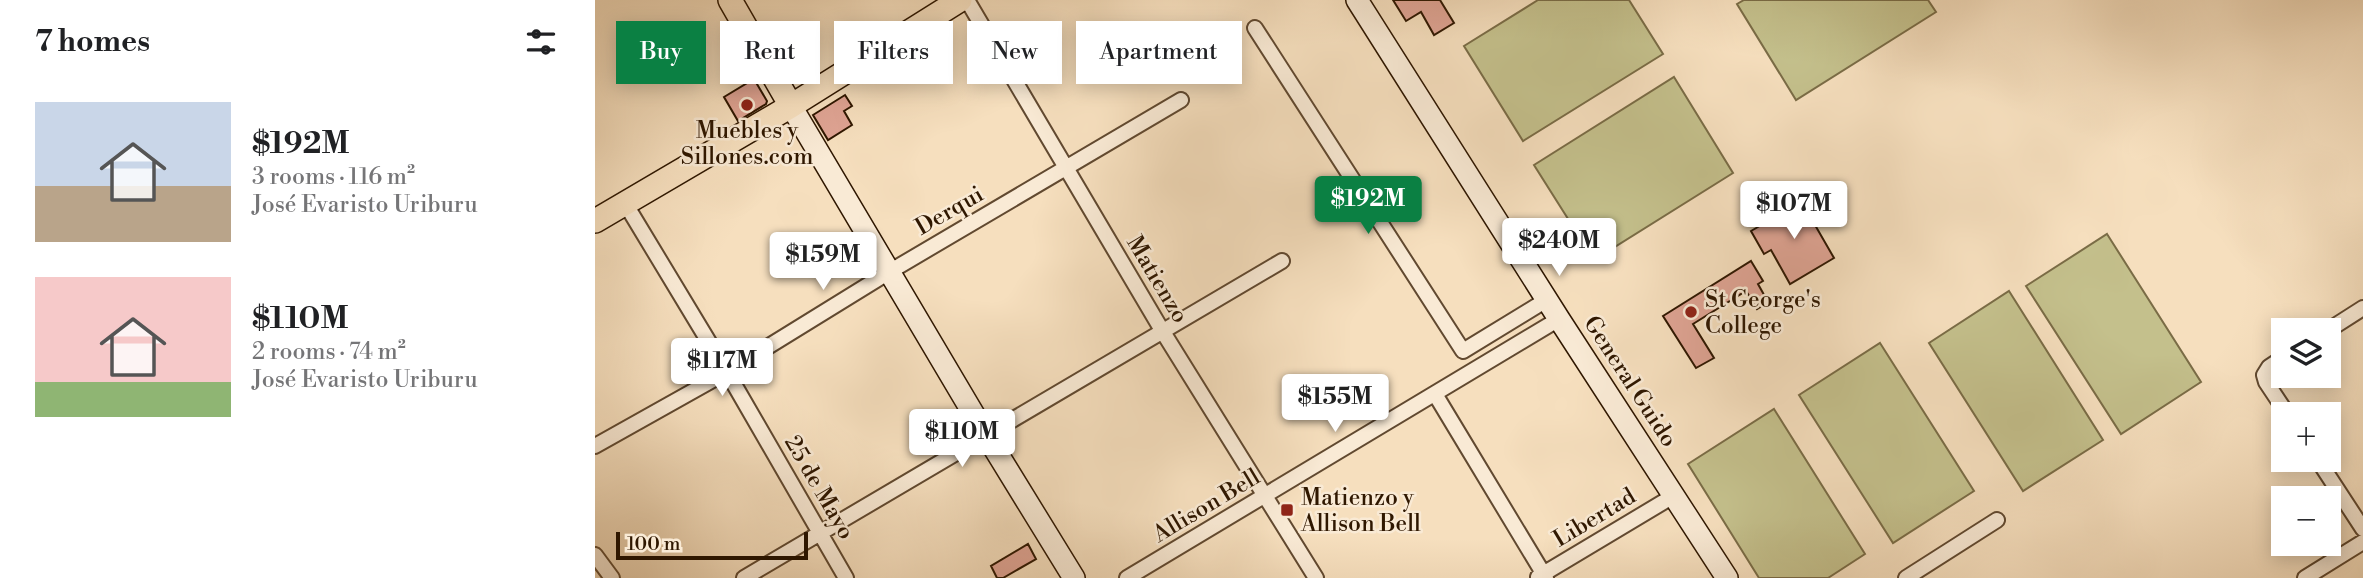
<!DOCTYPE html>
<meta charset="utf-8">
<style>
:root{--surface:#fff;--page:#f2f2f2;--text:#202124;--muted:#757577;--accent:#0b8043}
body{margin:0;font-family:"Libre Bodoni",serif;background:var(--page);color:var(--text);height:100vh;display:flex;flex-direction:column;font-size:26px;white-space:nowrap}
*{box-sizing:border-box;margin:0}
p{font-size:23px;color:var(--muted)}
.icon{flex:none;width:38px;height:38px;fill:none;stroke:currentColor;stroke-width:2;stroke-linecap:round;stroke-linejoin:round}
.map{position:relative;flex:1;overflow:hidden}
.sheet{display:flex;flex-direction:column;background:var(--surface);width:595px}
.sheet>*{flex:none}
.guide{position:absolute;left:21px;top:21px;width:665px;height:63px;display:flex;gap:14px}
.tools{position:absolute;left:1676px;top:318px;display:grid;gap:14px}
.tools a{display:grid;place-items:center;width:70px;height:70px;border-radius:0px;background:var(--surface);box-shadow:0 4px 18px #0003;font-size:35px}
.scale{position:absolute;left:21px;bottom:18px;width:192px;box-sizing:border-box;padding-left:7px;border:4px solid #2f1700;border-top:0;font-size:19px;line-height:24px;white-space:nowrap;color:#2f1700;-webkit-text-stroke:5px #f9ead5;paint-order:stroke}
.price{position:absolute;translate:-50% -60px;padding:0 16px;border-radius:7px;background:#fff;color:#222;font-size:23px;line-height:46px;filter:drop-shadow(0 2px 4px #0008)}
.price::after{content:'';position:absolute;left:50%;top:42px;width:21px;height:16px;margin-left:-10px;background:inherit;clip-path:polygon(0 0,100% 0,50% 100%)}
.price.active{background:var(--accent);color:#fff}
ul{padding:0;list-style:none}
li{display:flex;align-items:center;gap:21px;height:175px;padding:0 35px}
li span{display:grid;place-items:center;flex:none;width:196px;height:140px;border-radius:0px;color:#555}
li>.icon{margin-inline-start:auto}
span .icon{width:84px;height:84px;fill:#fffc;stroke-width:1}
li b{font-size:30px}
h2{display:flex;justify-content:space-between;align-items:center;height:84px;padding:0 35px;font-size:30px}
.tag{padding:0 24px;border-radius:0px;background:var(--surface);box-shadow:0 4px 18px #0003;font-size:24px;line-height:63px}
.tag.active{background:var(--accent);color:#fff}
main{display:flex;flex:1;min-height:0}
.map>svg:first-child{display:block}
</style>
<main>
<section class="sheet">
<h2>7 homes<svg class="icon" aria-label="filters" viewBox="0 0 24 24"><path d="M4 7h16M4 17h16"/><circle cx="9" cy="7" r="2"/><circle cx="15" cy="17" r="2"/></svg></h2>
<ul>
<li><span style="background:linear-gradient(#c9d6e8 60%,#b9a48a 0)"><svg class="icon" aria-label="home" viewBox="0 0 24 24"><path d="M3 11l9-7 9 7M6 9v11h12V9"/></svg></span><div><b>$192M</b><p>3 rooms · 116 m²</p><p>José Evaristo Uriburu</p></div></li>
<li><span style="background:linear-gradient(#f6c9c9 75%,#8fb573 0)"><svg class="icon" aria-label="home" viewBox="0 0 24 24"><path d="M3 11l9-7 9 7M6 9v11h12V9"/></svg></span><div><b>$110M</b><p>2 rooms · 74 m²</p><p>José Evaristo Uriburu</p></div></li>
</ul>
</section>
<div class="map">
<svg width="1768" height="578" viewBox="0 0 1768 578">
<rect width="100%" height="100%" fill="#f6dfbe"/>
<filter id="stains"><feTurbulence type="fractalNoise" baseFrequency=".00286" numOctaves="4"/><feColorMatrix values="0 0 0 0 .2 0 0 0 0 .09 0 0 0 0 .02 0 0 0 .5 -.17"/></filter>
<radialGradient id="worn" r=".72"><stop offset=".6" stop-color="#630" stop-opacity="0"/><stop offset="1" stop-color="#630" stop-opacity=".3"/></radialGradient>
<path fill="#c4c08c" stroke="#7a6c46" stroke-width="2" d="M943,0H1034L1068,54L928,141L869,46Z
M1149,0H1333L1341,12L1201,100L1142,4Z
M1079,77L1138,173L999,260L939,165Z
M1512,234L1606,382L1526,434L1431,286Z
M1414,291L1508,440L1428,491L1334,343Z
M1285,343L1379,491L1298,543L1204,395Z
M1179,409L1270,554L1233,578H1164L1093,464Z"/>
<path fill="#dfa494" stroke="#2f1700" stroke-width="2" d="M798,0H845L859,23L839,35L826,12L811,21Z
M159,79L172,101L171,104L143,121L129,97Z
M250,95L257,106L249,111L257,125L233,140L218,115Z
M1211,199L1224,222L1220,225L1239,258L1195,284L1176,250L1169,254L1156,231Z
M1156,261L1168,281L1163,284L1173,302L1162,309L1151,291L1098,324L1119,358L1101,368L1068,316Z
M433,544L441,559L408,578H402L396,566Z"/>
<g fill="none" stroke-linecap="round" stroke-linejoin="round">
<g stroke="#614930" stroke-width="18">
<path id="street" d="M372,0L568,332L721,578
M660,28L868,351L953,299
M30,203L132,372L251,578
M1732,331L1768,308
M1689,357L1674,367L1669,375L1671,382L1693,415
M840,394L951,578
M0,446L132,372L294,272L586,100
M1723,460L1768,529
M0,555L17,578
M943,577L1080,495
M149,578L687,261
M532,578L964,319
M1311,578L1402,520
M1710,578L1768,542"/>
</g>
<g stroke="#2f1700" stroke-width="24">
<path id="secondary" d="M762,0L964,319L1132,578
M196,106L391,435L479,578"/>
</g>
<g stroke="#2f1700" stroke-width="26">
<path id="primary" d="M135,0L196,106
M0,221L196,106L365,0"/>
</g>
<use href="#street" stroke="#f9ead5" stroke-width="14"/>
<use href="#secondary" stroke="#f9ead5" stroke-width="21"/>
<use href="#primary" stroke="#f6dfbe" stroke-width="23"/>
</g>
<g fill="#8f2418" stroke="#f9ead5" stroke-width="2.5">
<circle cx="152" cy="105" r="7"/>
<circle cx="1096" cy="312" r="7"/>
<rect x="685" y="503" width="14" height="14" rx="3.5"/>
</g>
<g text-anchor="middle" stroke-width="5" stroke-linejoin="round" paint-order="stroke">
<g font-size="23" fill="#2f1700" stroke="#f9ead5" text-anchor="start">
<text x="152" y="138" text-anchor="middle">Muebles y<tspan x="152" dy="26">Sillones.com</tspan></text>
<text x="1110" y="307">St George's<tspan x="1110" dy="26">College</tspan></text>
<text x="706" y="505">Matienzo y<tspan x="706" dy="26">Allison Bell</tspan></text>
</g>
<g font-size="23" fill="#2f1700" stroke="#f9ead5">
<text transform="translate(354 210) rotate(-30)" y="8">Derqui</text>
<text transform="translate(563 279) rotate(59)" y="8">Matienzo</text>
<text transform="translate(1036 381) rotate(57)" y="8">General Guido</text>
<text transform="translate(225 487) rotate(60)" y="8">25 de Mayo</text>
<text transform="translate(611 505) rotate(-31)" y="8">Allison Bell</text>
<text transform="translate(999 517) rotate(-31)" y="8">Libertad</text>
</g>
</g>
<rect width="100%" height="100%" filter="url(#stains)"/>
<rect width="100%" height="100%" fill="url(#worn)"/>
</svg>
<div class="tools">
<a><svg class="icon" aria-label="layers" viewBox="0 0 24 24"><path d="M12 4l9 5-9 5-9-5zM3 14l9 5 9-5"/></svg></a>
<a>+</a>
<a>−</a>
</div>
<div class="scale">100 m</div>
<b class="price active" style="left:773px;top:236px">$192M</b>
<b class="price" style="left:1199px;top:241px">$107M</b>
<b class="price" style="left:964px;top:278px">$240M</b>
<b class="price" style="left:228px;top:292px">$159M</b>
<b class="price" style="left:127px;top:398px">$117M</b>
<b class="price" style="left:740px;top:434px">$155M</b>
<b class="price" style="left:367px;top:469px">$110M</b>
<div class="guide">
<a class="tag active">Buy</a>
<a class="tag">Rent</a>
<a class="tag">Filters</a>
<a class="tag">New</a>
<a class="tag">Apartment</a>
</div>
</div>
</main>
